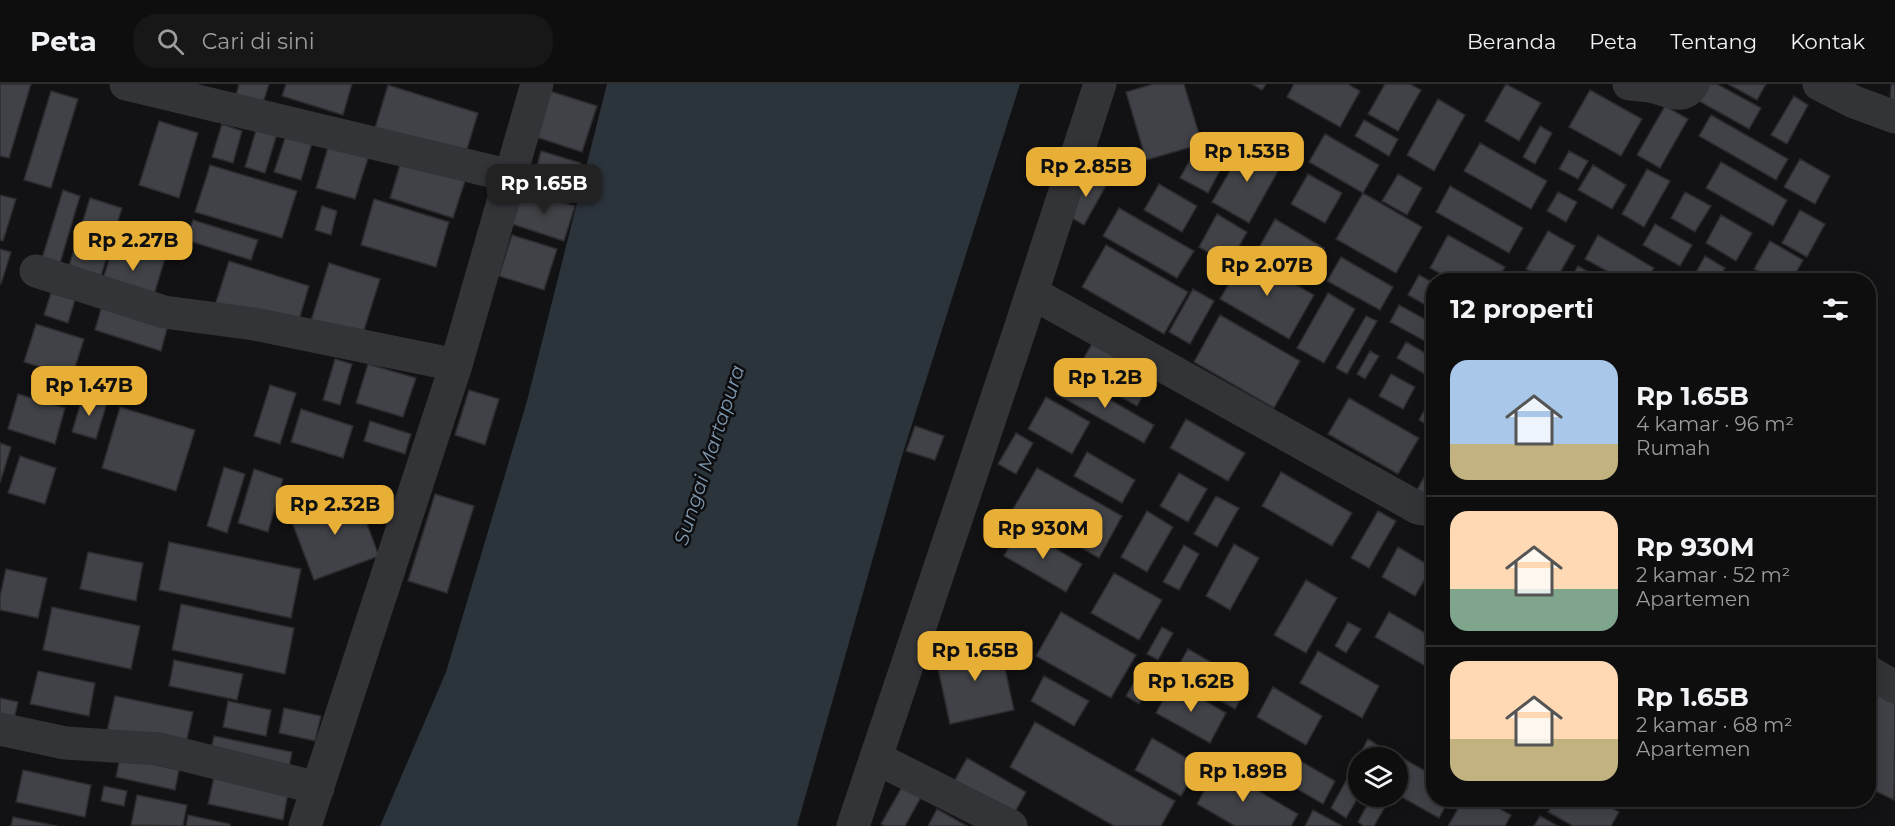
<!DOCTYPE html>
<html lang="id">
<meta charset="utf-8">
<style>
:root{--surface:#0e0e0f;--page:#171718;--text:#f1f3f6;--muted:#9b9c9e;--line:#2e2e2f;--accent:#e8af36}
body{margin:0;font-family:Montserrat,sans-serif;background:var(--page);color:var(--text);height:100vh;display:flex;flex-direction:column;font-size:22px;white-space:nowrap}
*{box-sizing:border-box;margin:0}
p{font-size:20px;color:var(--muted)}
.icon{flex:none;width:33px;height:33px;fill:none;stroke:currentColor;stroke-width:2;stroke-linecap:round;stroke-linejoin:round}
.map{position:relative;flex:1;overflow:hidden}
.side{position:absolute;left:1426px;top:189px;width:450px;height:534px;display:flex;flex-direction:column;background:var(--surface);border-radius:24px;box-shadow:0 3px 15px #0003,0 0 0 2px var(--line)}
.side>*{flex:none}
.tools{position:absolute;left:1348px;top:663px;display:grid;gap:12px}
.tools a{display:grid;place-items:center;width:60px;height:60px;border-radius:50%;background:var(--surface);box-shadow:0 3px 15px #0003,0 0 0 2px var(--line);font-size:30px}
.price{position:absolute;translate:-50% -51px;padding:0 14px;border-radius:12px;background:var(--accent);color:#111;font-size:20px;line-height:39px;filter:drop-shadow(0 2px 3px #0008)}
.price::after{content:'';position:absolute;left:50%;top:36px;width:18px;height:14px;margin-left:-9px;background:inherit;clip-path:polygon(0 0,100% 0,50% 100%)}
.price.on{background:#222;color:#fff}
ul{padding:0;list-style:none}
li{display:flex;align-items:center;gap:18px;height:150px;padding:0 24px}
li+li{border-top:2px solid var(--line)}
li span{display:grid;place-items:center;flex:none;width:168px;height:120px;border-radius:18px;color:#555}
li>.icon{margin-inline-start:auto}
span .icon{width:72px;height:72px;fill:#fffc;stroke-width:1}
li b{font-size:26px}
h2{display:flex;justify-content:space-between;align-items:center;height:72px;padding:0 24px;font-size:26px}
header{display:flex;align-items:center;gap:36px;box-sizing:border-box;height:84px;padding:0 30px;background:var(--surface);border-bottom:2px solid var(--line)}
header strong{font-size:28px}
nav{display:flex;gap:33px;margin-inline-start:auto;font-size:21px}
.search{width:420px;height:54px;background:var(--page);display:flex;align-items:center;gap:15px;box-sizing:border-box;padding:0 21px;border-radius:24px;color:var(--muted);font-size:22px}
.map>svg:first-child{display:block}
</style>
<header>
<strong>Peta</strong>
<div class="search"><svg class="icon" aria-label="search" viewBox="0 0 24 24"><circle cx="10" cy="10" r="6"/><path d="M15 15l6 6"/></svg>Cari di sini</div>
<nav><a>Beranda</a><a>Peta</a><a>Tentang</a><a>Kontak</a></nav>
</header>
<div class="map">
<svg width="1895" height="742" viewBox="0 0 1895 742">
<rect width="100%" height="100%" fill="#121214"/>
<path fill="#2c343b" d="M607,0H1020L901,375L797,742H380L446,588L527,317Z"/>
<path fill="#414247" stroke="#2c2c30" stroke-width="1.5" d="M0,0H31L9,74L0,72Z
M239,0H269L263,19L236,11Z
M286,0H352L343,31L282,12Z
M1153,0H1184L1202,60L1146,76L1126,8Z
M1252,0H1266L1262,6Z
M1294,0H1348L1360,7L1340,43L1287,13Z
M1385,0H1410L1421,6L1398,47L1368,30Z
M1506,0L1541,19L1519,57L1485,37Z
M1706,0H1717L1761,24L1749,45L1697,16Z
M1728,0H1766L1757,16Z
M1891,0H1895V18H1890Z
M388,1L478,29L465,72L375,44Z
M1590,6L1642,35L1621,72L1569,43Z
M51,7L78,15L51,104L24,96Z
M550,7L597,22L582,68L536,53Z
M1794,12L1808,21L1787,60L1771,51Z
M1438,15L1465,31L1434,87L1407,71Z
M1665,22L1688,35L1660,84L1637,71Z
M1711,31L1788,75L1776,96L1699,52Z
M1364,36L1398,55L1389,72L1355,52Z
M159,37L198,49L179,114L139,101Z
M222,40L242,47L233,79L212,73Z
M1540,42L1552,49L1535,80L1523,73Z
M257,43L277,50L265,89L245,83Z
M287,48L313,56L301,96L274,88Z
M1325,50L1379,81L1363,109L1309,78Z
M331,53L371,65L355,115L316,104Z
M1246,59L1282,80L1249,139L1212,118Z
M1480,59L1547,97L1531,125L1464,87Z
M1197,63L1224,79L1208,109L1180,94Z
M541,67L581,79L572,106L534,93Z
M1569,67L1588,77L1578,95L1559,85Z
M402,74L466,94L453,134L390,114Z
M1800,75L1830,92L1815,120L1784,103Z
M1721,78L1787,116L1773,142L1706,104Z
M210,81L297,107L282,154L195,128Z
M1593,81L1626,101L1612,125L1578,106Z
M1647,85L1670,97L1644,143L1622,130Z
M1089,88L1108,98L1084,141L1065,130Z
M1308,90L1342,109L1325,139L1291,120Z
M1398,90L1422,104L1407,131L1382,117Z
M1159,100L1197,122L1182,148L1144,126Z
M1450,102L1523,144L1509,169L1436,128Z
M523,105L575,122L564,157L512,140Z
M63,106L80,112L58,186L40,181Z
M1558,108L1577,118L1566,138L1547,127Z
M1685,108L1711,122L1695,148L1671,134Z
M1363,109L1422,143L1396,189L1336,155Z
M0,111L16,115L3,157L0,156Z
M90,114L122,124L100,195L68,185Z
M374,115L449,138L436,183L361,161Z
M322,122L337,127L331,151L315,146Z
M1119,124L1194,167L1177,194L1103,152Z
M1800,126L1825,140L1807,173L1782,159Z
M1217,130L1247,148L1229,180L1199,163Z
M1721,131L1752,149L1736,177L1706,159Z
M1275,135L1324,164L1305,198L1256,169Z
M193,136L258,156L251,176L186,156Z
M1655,140L1692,161L1680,182L1643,161Z
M1548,147L1575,162L1556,196H1547L1526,185Z
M512,151L557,165L544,206L499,192Z
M1448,151L1505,183L1497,196H1452L1430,184Z
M1598,151L1654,184L1647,196H1623L1585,175Z
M115,156L166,171L151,221L100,205Z
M1770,157L1803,176L1792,196H1775L1754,185Z
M1106,161L1188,208L1164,250L1082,203Z
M0,165L11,168L1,200H0Z
M1245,172L1314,211L1289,255L1220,215Z
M1705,172L1725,184L1718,196H1697L1693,194Z
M1341,173L1393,203L1380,226L1327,197Z
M229,177L309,202L296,246L215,221Z
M329,179L380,195L360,259L309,243Z
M1578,182L1603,196H1570Z
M1739,189L1752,196H1735Z
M1419,191L1434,199V226L1408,211Z
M1193,205L1214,217L1190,260L1169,248Z
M51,209L75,216L68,239L44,231Z
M1328,209L1355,225L1324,279L1297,264Z
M102,221L168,241L161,267L95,246Z
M1399,221L1434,240V262L1390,238Z
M1220,231L1300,277L1274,324L1194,278Z
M1366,232L1377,237L1347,290L1336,284Z
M36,240L84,255L72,293L24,278Z
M1093,258L1154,292L1137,322L1076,288Z
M1406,258L1434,274V282L1428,292L1397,274Z
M1370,267L1379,272L1365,295L1357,290Z
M335,275L352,280L340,321L323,316Z
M368,280L416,294L403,333L356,319Z
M1391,290L1415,303L1403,325L1379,312Z
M1067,291L1154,341L1144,359L1056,310Z
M270,301L296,309L280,360L254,352Z
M469,306L499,315L485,361L455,351Z
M18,310L65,324L55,360L8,345Z
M83,311L107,319L96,355L72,348Z
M1432,312L1434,313V345L1419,336Z
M1046,313L1090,338L1072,370L1028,345Z
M1349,314L1419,354L1398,390L1328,350Z
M120,323L195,346L176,407L102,384Z
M301,325L353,342L343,374L291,358Z
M1186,335L1245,369L1228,397L1170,364Z
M370,337L411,350L405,370L364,357Z
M915,342L944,352L935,376L906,367Z
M1016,349L1033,359L1016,390L998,380Z
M0,359L11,363L0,399Z
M1087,368L1135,396L1122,419L1074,392Z
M20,372L56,384L45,420L8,409Z
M1434,375V415L1417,406Z
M224,383L245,390L227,449L207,442Z
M1037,384L1122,432L1099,474L1013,425Z
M254,385L283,395L268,448L238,439Z
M1281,388L1352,429L1332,462L1262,422Z
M1179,389L1207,405L1188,438L1160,422Z
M355,408L379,472L314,496L290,433Z
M435,410L474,422L447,509L408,497Z
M1216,412L1239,424L1217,463L1194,450Z
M1147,427L1173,443L1147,488L1121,473Z
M1378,427L1396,437L1369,484L1351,474Z
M1020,444L1082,480L1066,508L1004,472Z
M169,458L301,485L291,534L159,506Z
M1234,460L1259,474L1230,526L1206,512Z
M1184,461L1199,470L1179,506L1163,498Z
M1398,463L1432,483L1415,512L1382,493Z
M88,468L143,479L136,517L80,505Z
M6,485L47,494L38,534L0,526V512Z
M1114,489L1162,516L1139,556L1091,529Z
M1306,496L1337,514L1306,569L1274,551Z
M181,520L294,544L285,590L172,566Z
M52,523L140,542L131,585L43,566Z
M1061,528L1136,571L1111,614L1036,572Z
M1389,528L1434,554V587L1375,553Z
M1348,538L1361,545L1346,569L1335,562Z
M1162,543L1173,549L1158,576L1147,570Z
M999,557L1014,626L950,640L935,571Z
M1188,565L1249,600L1235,625L1174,590Z
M1318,567L1379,602L1362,634L1300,599Z
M174,576L243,590L237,616L169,602Z
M1144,581L1157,588L1139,620L1126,612Z
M38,587L95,599L89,632L30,620Z
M1044,592L1089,617L1074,642L1031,617Z
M1173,598L1226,629L1210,659L1156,629Z
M1273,603L1322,632L1306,661L1257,633Z
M1876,610L1895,619L1894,716L1869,704V625Z
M115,612L193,628L185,664L107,647Z
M0,614L18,618L13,640L0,638Z
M228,617L271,626L266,652L223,643Z
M284,624L321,632L315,657L279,649Z
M1035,638L1175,717L1161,742H1114L1010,683Z
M214,652L292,668L288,688L210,671Z
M1152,654L1199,681L1181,712L1135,686Z
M1368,655L1384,665L1379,674H1359V687L1353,683Z
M1399,672L1434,692V716H1449L1439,734L1398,711Z
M120,673L179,686L175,706L116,693Z
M967,674L1026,708L1009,739L950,705Z
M1297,675L1335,697L1323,720L1285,698Z
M1217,683L1298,730L1291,742H1235L1197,720Z
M23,686L91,701L85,733L16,718Z
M214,693L288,709L283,736L208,720Z
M1348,693L1359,700V712L1346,734L1331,724Z
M104,702L127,707L124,722L101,717Z
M902,703L921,713L905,742H885L881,740Z
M137,711L187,721L183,742L131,741Z
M1372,712L1387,719L1374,742H1364L1358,738Z
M1463,716H1484L1511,731L1505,742H1448Z
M1556,716H1597L1619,728L1611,742H1573L1548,728Z
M937,725L967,742H928Z
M1313,726L1342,742H1305Z
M188,731L230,740V742H186Z
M1540,732L1558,742H1534Z
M13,733L57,742H11Z"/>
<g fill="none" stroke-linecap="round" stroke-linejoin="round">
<path stroke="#333438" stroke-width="33" d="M126,0L511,92
M1629,0C1637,1 1646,1 1654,3C1669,6 1682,17 1693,0
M1819,0L1854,18L1895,33
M36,187L164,228L254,240L456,281
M1032,209L1418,424L1434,427
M1869,588L1895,603
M0,645L65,659L160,665L318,704
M876,674L1011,742
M305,742L456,281L537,0"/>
<path stroke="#333438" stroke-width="33" d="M853,742L1021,242L1100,0"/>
</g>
<g text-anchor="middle" stroke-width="5" stroke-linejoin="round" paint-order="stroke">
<g font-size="20" font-style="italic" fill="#7c96ad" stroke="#0d0d0f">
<text transform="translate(709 371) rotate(-72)" y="7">Sungai Martapura</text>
</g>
</g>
</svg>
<div class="tools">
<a><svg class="icon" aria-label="layers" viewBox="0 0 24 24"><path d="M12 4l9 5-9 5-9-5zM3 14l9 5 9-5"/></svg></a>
</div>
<b class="price" style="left:1247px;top:99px">Rp 1.53B</b>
<b class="price" style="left:1086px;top:114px">Rp 2.85B</b>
<b class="price on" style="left:544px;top:131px">Rp 1.65B</b>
<b class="price" style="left:133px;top:188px">Rp 2.27B</b>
<b class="price" style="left:1267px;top:213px">Rp 2.07B</b>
<b class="price" style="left:1105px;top:325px">Rp 1.2B</b>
<b class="price" style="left:89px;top:333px">Rp 1.47B</b>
<b class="price" style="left:335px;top:452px">Rp 2.32B</b>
<b class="price" style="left:1043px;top:476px">Rp 930M</b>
<b class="price" style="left:975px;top:598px">Rp 1.65B</b>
<b class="price" style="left:1191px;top:629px">Rp 1.62B</b>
<b class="price" style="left:1243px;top:719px">Rp 1.89B</b>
<section class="side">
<h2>12 properti<svg class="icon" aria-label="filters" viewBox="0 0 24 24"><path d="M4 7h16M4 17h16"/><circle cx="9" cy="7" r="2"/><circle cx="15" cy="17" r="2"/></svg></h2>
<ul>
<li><span style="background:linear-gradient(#a9c7e8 70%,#c2b280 0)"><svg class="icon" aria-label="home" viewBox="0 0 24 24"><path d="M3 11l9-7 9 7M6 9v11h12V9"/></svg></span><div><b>Rp 1.65B</b><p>4 kamar · 96 m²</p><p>Rumah</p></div></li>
<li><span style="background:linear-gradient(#ffd9b3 65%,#7fa58c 0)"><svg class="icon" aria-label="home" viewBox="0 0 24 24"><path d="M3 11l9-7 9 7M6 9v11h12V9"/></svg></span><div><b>Rp 930M</b><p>2 kamar · 52 m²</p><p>Apartemen</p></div></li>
<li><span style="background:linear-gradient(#ffd9b3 65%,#c2b280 0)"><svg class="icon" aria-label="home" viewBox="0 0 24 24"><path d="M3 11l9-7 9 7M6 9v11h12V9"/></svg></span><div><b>Rp 1.65B</b><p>2 kamar · 68 m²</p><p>Apartemen</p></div></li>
</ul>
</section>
</div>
